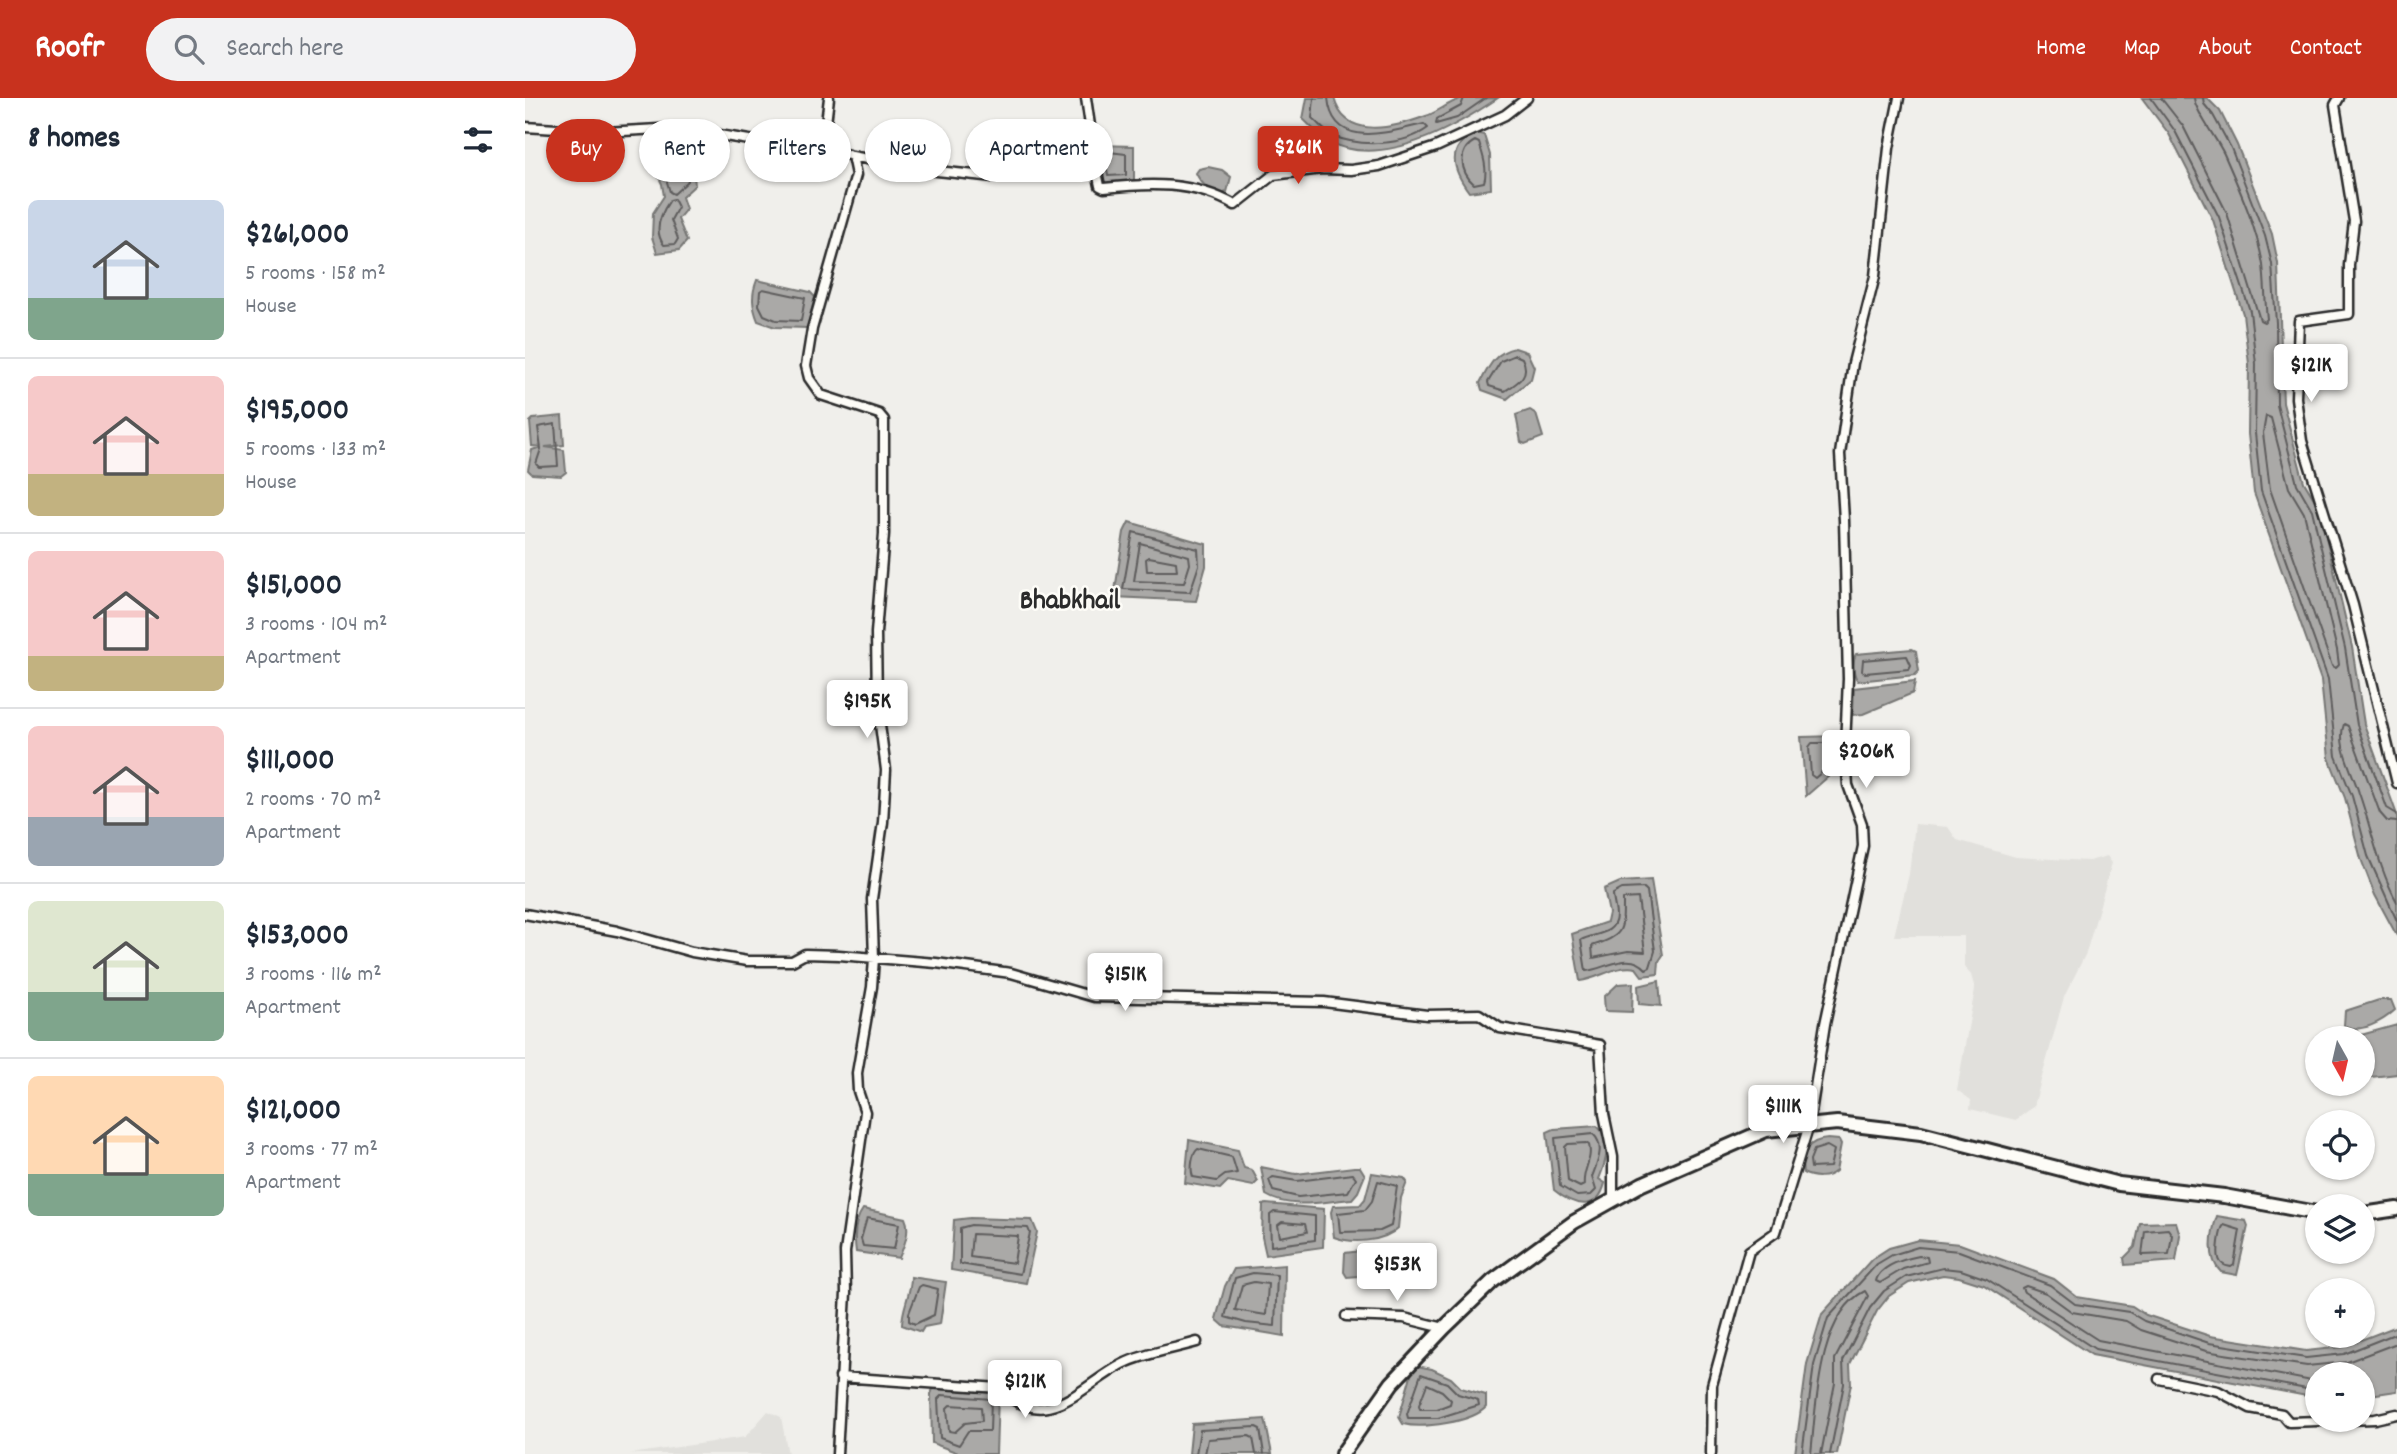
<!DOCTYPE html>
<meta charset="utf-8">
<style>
:root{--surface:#fff;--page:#f2f2f3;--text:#1f2937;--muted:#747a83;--line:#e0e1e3;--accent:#c8321e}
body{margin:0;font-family:Dekko,sans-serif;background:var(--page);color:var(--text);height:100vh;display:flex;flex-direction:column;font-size:26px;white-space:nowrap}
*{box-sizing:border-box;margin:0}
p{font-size:23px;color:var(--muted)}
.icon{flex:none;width:38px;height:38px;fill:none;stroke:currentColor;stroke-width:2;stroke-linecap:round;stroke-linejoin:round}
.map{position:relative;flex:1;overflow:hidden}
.drawer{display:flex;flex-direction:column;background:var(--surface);width:525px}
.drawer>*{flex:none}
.guide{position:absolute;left:21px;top:21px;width:665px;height:63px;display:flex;gap:14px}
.needle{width:46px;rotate:172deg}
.buttons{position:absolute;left:1780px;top:928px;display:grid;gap:14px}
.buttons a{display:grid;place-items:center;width:70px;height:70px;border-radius:50%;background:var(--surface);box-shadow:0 2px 5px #0004;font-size:35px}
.price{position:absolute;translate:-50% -60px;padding:0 16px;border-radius:7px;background:#fff;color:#222;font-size:23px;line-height:46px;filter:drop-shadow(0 2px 4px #0008)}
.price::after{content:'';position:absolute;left:50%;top:42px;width:21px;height:16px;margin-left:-10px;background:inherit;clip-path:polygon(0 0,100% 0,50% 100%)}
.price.on{background:var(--accent);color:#fff}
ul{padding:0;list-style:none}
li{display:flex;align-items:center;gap:21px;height:175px;padding:0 28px}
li+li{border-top:2px solid var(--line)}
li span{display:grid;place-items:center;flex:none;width:196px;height:140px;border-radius:10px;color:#555}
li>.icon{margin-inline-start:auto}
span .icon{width:84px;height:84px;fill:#fffc;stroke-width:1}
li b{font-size:30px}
h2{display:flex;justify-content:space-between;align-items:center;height:84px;padding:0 28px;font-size:30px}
.pill{padding:0 24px;border-radius:32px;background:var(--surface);box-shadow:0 2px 5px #0004;font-size:24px;line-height:63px}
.pill.on{background:var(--accent);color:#fff}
header{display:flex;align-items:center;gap:42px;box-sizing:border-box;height:98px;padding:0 35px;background:var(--accent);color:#fff}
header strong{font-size:33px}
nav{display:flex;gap:38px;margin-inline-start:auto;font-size:24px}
.search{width:490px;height:63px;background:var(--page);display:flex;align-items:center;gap:18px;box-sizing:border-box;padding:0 24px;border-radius:38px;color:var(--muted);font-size:26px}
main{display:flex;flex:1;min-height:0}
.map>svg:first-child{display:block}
</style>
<header>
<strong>Roofr</strong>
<div class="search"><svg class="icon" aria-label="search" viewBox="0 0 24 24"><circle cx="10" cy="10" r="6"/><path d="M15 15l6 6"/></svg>Search here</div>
<nav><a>Home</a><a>Map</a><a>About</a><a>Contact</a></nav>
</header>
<main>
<section class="drawer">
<h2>8 homes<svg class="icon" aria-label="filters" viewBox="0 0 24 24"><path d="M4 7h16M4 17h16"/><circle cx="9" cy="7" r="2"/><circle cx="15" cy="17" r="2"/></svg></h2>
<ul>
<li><span style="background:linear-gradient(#c9d6e8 70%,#7fa58c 0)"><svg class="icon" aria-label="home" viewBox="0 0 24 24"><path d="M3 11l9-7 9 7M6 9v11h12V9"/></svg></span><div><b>$261,000</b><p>5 rooms · 158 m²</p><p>House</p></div></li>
<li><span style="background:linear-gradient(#f6c9c9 70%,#c2b280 0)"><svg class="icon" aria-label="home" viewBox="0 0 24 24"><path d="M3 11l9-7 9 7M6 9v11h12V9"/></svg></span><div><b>$195,000</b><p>5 rooms · 133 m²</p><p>House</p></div></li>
<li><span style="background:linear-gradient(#f6c9c9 75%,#c2b280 0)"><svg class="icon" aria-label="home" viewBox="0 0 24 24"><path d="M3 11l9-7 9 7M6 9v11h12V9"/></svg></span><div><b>$151,000</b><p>3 rooms · 104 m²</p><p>Apartment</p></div></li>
<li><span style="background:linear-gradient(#f6c9c9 65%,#9aa5b1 0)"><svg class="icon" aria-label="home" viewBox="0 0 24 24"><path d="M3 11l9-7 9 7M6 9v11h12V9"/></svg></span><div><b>$111,000</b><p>2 rooms · 70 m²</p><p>Apartment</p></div></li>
<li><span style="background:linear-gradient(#dfe7d0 65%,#7fa58c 0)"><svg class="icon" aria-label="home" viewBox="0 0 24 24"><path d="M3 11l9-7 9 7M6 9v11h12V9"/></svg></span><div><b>$153,000</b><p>3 rooms · 116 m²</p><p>Apartment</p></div></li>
<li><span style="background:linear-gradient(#ffd9b3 70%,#7fa58c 0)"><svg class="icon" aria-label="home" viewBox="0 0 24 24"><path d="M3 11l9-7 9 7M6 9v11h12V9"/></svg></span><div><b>$121,000</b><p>3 rooms · 77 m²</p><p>Apartment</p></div></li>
</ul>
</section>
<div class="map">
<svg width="1872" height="1356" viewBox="0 0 1872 1356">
<rect width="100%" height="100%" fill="#f0efeb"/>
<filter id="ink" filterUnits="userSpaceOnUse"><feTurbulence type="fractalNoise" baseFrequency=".0143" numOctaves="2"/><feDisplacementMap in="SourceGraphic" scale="14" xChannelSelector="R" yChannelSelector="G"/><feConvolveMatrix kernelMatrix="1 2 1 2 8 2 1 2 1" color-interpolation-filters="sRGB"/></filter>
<g filter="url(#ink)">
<path fill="#e1e0dc" d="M1390,726L1423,729L1432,742L1491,759L1564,763L1582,758L1587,765L1561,855L1539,899L1509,1008L1491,1022L1445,1011L1446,1002L1432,992L1450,891L1446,877L1439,869V838H1369L1384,776Z
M243,1313L256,1319L263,1356H106L220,1339Z"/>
<path fill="#aaa9a7" stroke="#777775" stroke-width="2" d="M782,0H809C820,43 869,30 901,18C913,14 923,5 935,1C945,0 962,0 973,0C929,30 856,72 802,43C794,38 786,28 778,21Z
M1617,0H1682L1695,13L1712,47L1747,136L1753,165L1758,305L1779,384L1794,409L1827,549L1839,626L1872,717V838L1850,797L1836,761L1820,700L1804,660L1796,582L1729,395L1723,336L1724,266L1718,216L1688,122L1644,36Z
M950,35L959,37L965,57L966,91L944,94C927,71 921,50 950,35Z
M572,47L609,48V84L577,88Z
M158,60L168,68L170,87L157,99L161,111L153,121L162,143L154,152L132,155L127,139L128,115L139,98L137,86L130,71L135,65Z
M683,69L697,72L706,79L702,94L696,96C684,91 677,88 671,75L674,71Z
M232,182L285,194L290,199L282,230L250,229L233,223C227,208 226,197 232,182Z
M990,250L1002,254L1009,269L1006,281L982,301L957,292L955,285C964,268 970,254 990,250Z
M1005,312L1011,316L1018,339L1000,346L996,344L991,317Z
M37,318L39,347L20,349L39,352L41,374L36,378L7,376L3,372L7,352L16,349L7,348L5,324L8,321Z
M604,424L681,446V468L671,503L589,499L599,434Z
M1387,551L1391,553L1394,573L1390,577L1333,583C1328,577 1327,563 1331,556Z
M1390,583L1388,595L1338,616L1328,617L1329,590Z
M1313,638L1312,671L1281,698L1276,639Z
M1126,782L1138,857L1134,863L1133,876L1117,878L1111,870C1091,866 1074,881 1055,883L1047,836L1082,824L1084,815L1079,791L1095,784Z
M1134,883L1136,908L1114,906L1113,888Z
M1108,885L1107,914L1080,913L1079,899L1093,886Z
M1854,902H1866L1870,912C1858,923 1835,937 1819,927L1820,913Z
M1872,927V976L1838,980V940H1825Z
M1072,1028C1088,1042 1081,1064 1074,1081L1080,1085C1073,1115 1048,1108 1029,1092L1022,1034L1029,1031Z
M1303,1041L1314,1042L1316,1046L1311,1073C1302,1081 1288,1080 1278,1075C1275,1055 1283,1042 1303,1041Z
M664,1042L713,1052L719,1070L727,1072L733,1083L728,1088L703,1083L695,1091L660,1085Z
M736,1069L771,1076L829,1069H835L840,1077L833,1094L827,1101C800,1103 765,1112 741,1097Z
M847,1075L879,1080L882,1084L876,1100L873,1130C859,1144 827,1146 809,1139L806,1114L808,1108L835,1107L840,1101Z
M741,1106L799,1111L798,1149L741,1157L737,1139L738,1107Z
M338,1111L380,1120C386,1132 379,1148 374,1160L331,1154C329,1140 329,1123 338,1111Z
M1692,1118L1721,1123L1723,1128L1712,1177L1696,1174C1682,1161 1686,1135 1692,1118Z
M445,1120L507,1122L512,1134L501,1185L426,1172L429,1122Z
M1651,1124L1655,1137L1651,1163L1600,1167L1599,1160L1610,1149L1615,1125Z
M1393,1142L1435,1146L1529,1181L1552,1199L1607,1208L1621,1217L1685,1238L1781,1253L1818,1249L1872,1228V1293L1838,1298V1276H1792V1300L1567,1257L1459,1187L1434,1179L1418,1177L1384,1185L1364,1198L1352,1213L1325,1266L1326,1286L1312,1356H1270L1282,1266L1297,1216L1347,1161L1364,1150Z
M853,1151L859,1157V1176L822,1179L819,1174L820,1155Z
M760,1167L759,1238L699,1228L691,1221L700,1188L709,1171Z
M386,1179L421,1184L415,1226L399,1229L396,1234L377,1227C377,1209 386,1197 386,1179Z
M892,1268L907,1271L926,1280L936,1290L961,1297V1309C948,1324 897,1331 878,1326L874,1319L887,1274Z
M415,1290L465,1293L473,1298L471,1356H436L407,1345L406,1296L408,1291Z
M740,1321L747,1356H664L667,1326Z"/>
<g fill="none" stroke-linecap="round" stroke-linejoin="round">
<path stroke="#5e5d5d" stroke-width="2" d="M789,0L787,20C794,26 800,34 808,38C835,49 879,48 903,30L899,26C865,33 808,54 803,0
M939,0L936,8L912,21L911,26L932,20L961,0
M1626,0L1650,33L1694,119L1725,213L1731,266L1730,335L1736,393L1803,581L1811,658L1827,698L1843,758L1872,823
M1636,0L1658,28L1702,115L1735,222L1739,224L1742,221C1740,203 1740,185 1738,167C1732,130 1714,90 1699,56C1692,41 1670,13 1669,0
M1678,0L1679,6L1688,17L1706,50L1740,138L1747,166L1751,225L1752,307L1772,386L1787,412L1820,550L1832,627L1862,710L1872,716
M950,43L954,45C958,57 963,72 959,84L949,86C935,74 932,52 950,43Z
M584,54L601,56V77L583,78L580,57Z
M149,68L156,67L161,71L163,83L149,96L145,94L139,74Z
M149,101L153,109L146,122L153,141L150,146L139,147C128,133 136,115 145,102Z
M238,191L280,200L276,223L251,222L239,217L234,207L235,193Z
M990,257L997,260C1006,277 994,284 980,293L964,288L963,284L976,263Z
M1741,318L1746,320L1764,390L1779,415L1812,552L1814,567L1811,570L1807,568L1745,391L1738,335Z
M30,326L33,368L14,369L11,366L16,351L13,329Z
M608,434L673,451L674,467L665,494L598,491Z
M615,445L664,458L665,466L659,485L609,483Z
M624,459L651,464L652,473H622L621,461Z
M1382,558L1386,567L1384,571L1340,575L1337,573L1338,562Z
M1287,645H1302L1305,648L1304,668L1290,680L1286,677L1284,649Z
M1872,724L1862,723L1855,715L1823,628L1819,626C1811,647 1828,674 1834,695C1847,732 1853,769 1872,804
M1119,790L1122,793L1130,853L1125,869L1121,871C1105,852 1080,871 1061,873L1056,842C1068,835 1090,838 1091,818C1091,811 1088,803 1088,796L1097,791Z
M1113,800L1120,854L1103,853L1068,860L1067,848C1099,837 1098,834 1098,801Z
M1068,1036C1081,1048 1072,1065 1067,1079L1071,1092L1066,1097L1052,1098L1035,1088L1030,1040Z
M1061,1045L1064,1047C1068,1062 1057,1072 1059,1087L1055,1089L1043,1083L1040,1049L1043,1046Z
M1302,1048L1309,1052L1305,1069L1286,1070L1285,1062L1289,1052Z
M673,1051L707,1059L712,1075L700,1077L692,1083L668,1079C665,1072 667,1055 673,1051Z
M828,1076L831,1080L823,1094L773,1099L748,1093L744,1082L748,1079L772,1083Z
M853,1083L872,1088L866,1128L855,1133L815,1134L813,1115L840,1112L847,1103Z
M749,1114L790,1118V1142L746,1148L745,1117Z
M342,1120L374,1126L369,1151L338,1148L336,1141Z
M757,1124L780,1126L782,1134L755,1139L753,1127Z
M446,1127L503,1130L505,1135L495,1176L435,1166V1130Z
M1699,1127L1715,1132L1709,1167L1706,1169C1702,1168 1697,1168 1695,1163C1691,1156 1695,1131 1699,1127Z
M1643,1131L1647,1137L1644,1156L1617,1157L1620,1133Z
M447,1136L493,1138L489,1165L445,1159Z
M1394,1158L1402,1159L1403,1164L1378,1171L1355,1185L1351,1183C1355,1167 1379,1161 1394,1158Z
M728,1175L752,1177L750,1228L721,1225L700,1219L710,1180Z
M729,1184L743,1186L741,1217L710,1212L717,1187Z
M397,1187L413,1191L409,1217L390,1226L384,1223V1215L394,1189Z
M896,1276L922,1285L933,1296L953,1302L954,1307L913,1320H883L882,1316Z
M1792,1284L1573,1242L1499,1194L1497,1190L1501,1188L1521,1195L1547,1214L1601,1223L1616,1232L1681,1253L1699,1256L1782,1268L1822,1264L1872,1245
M902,1286L917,1293L926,1302L925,1306L912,1311H895L894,1307Z
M417,1297L466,1301L465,1333H443L434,1347L415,1340L413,1301Z
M425,1307L456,1309L457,1323L440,1325L430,1334L424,1333L422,1310Z
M671,1356L675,1332L731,1329L735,1331L739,1356
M680,1356L683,1341L724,1338L728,1340L731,1356
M1277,1356L1289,1267L1303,1220L1352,1166L1367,1157L1393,1149L1434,1153L1525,1187L1550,1206L1604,1214L1619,1223L1684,1245L1781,1260L1819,1256L1872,1235
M1286,1356C1291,1310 1293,1216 1340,1193L1343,1198L1310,1261V1285L1296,1356
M1305,1356L1319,1286L1318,1263L1345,1210L1359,1193L1381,1179L1418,1170L1436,1172L1462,1181L1570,1251L1792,1293"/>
<g stroke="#2b2b2b" stroke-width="13">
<path id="street" d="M304,0L298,50L327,58L331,77L287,231L281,268L284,280L296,297L354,316L359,322V436L351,535L352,604L361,672L358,724L347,801L349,860L347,889L332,975L333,993L340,1014L320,1154L321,1195L312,1356
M1814,0L1810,7L1829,123L1824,167V216L1774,223L1771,300L1777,343L1828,507L1872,685
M0,29L80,34L152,30L230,43L298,50
M327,58L393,71L469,79L571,69L561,0
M571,69L575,88L579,90C625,85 668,83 710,107L748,77L797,71L826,72L854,68L911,49L980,17L1002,0
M0,816L92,833L167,854L222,863H267L280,856L314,857L411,865L486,875L569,899L799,904L902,917L954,916L975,930L1075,947L1079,1016L1088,1059V1102
M821,1218L879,1220L919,1230
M315,1279L474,1290C522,1337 555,1288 598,1266C620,1255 649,1251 672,1244
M1634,1281L1693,1293L1725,1310L1757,1316L1764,1324L1850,1321L1872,1316
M1186,1356L1187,1287L1224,1153L1251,1134L1284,1027L1300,926L1338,748L1337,726L1323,687L1320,648L1323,581L1319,422L1315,356L1328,265L1350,178L1364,50L1374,0"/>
</g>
<g stroke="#2b2b2b" stroke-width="18">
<path id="secondary" d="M1838,1116L1872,1111
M817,1356L867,1285L919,1230L968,1183L1049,1124L1117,1086L1241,1032L1312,1025L1396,1035L1594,1086L1699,1098L1792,1115"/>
</g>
<use href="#street" stroke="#fdfcf7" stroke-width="8"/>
<use href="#secondary" stroke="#fdfcf7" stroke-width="12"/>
</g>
</g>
<g text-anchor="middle" stroke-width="5" stroke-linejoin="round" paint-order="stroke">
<g font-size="28" font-weight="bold" fill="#2b2b2b" stroke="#fdfcf7">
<text x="545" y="510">Bhabkhail</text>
</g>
</g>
</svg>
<div class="buttons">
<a><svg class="needle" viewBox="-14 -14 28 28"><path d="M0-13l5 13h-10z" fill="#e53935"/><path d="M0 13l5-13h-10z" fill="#747a83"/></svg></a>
<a><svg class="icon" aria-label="locate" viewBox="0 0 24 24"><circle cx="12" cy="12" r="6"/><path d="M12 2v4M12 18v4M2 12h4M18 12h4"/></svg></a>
<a><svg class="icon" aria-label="layers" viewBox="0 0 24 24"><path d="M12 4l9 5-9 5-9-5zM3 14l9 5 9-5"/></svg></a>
<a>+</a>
<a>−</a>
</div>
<b class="price on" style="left:773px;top:88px">$261K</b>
<b class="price" style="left:1786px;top:306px">$121K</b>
<b class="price" style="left:342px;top:642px">$195K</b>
<b class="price" style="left:1341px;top:692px">$206K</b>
<b class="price" style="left:600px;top:915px">$151K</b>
<b class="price" style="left:1258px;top:1047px">$111K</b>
<b class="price" style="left:872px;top:1205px">$153K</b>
<b class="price" style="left:500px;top:1322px">$121K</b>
<div class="guide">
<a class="pill on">Buy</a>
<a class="pill">Rent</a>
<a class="pill">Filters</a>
<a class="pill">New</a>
<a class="pill">Apartment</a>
</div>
</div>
</main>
